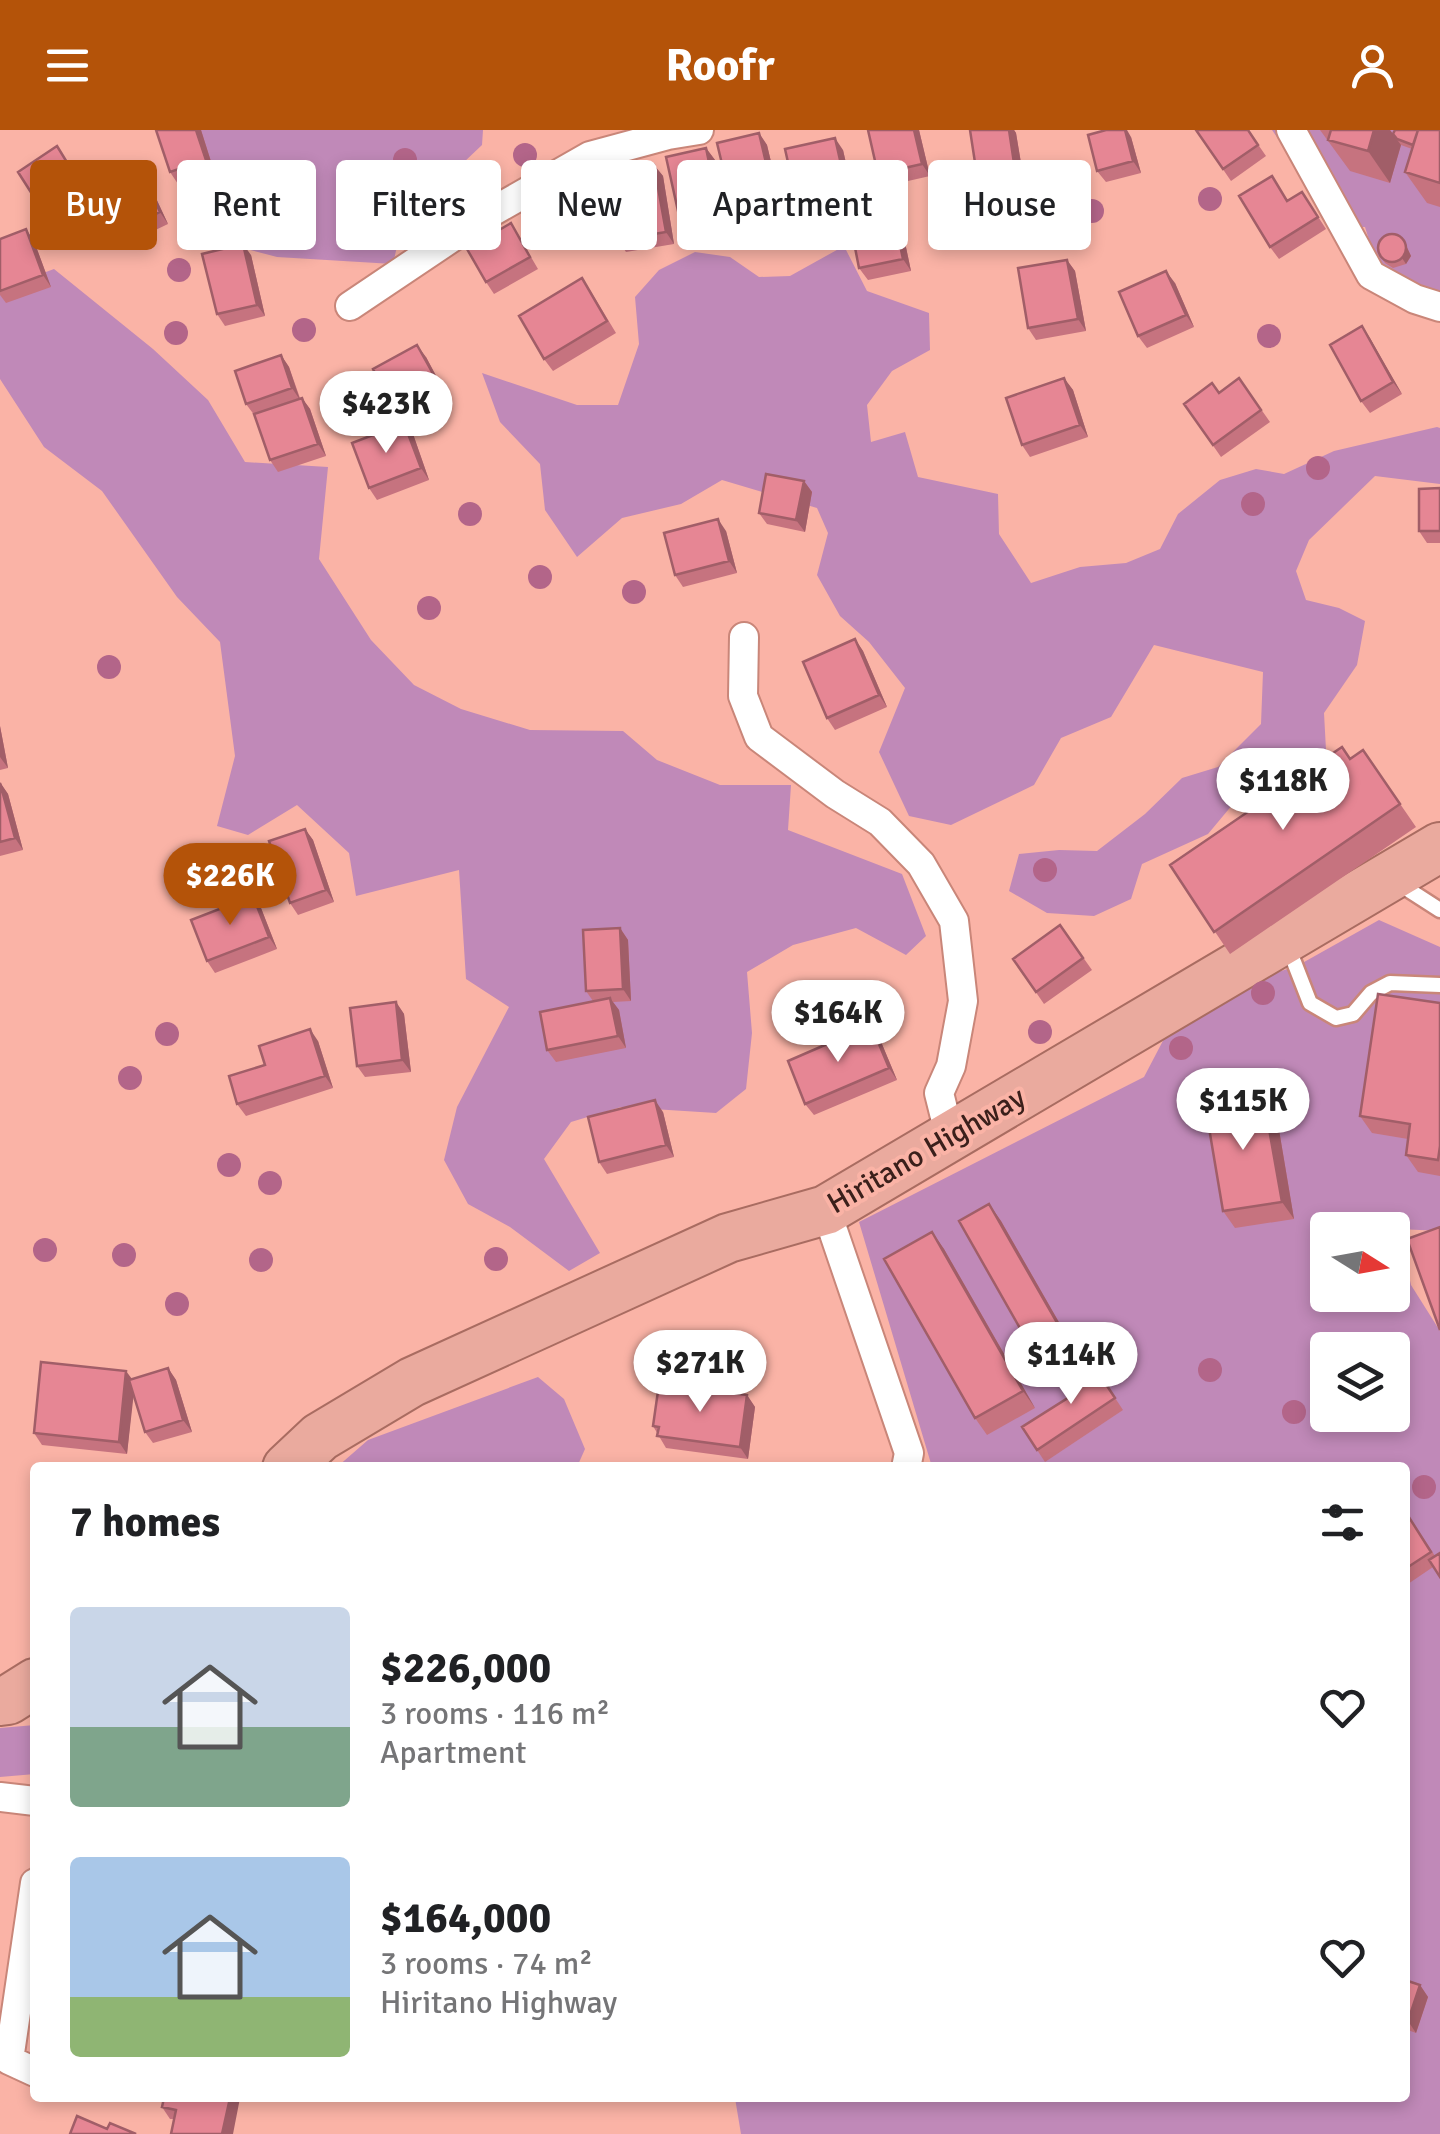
<!DOCTYPE html>
<meta charset="utf-8">
<style>
:root{--surface:#fff;--page:#f2f2f2;--text:#202124;--muted:#757577;--accent:#b45309}
body{margin:0;font-family:Signika,sans-serif;background:var(--page);color:var(--text);height:100vh;display:flex;flex-direction:column;font-size:38px;white-space:nowrap}
*{box-sizing:border-box;margin:0}
p{font-size:32px;color:var(--muted)}
.icon{flex:none;width:55px;height:55px;fill:none;stroke:currentColor;stroke-width:2;stroke-linecap:round;stroke-linejoin:round}
.map{position:relative;flex:1;overflow:hidden}
.drawer{position:absolute;left:30px;top:1332px;width:1380px;height:640px;display:flex;flex-direction:column;background:var(--surface);border-radius:10px;box-shadow:0 5px 15px #0003}
.drawer>*{flex:none}
.hud{position:absolute;left:30px;top:30px;width:1380px;height:90px;display:flex;gap:20px}
.needle{width:65px;rotate:101deg}
.buttons{position:absolute;left:1310px;top:1082px;display:grid;gap:20px}
.buttons a{display:grid;place-items:center;width:100px;height:100px;border-radius:10px;background:var(--surface);box-shadow:0 5px 15px #0003;font-size:50px}
.price{position:absolute;translate:-50% -85px;padding:0 22px;border-radius:35px;background:#fff;color:#222;font-size:32px;line-height:65px;filter:drop-shadow(0 2px 5px #0008)}
.price::after{content:'';position:absolute;left:50%;top:60px;width:30px;height:22px;margin-left:-15px;background:inherit;clip-path:polygon(0 0,100% 0,50% 100%)}
.price.current{background:var(--accent);color:#fff}
ul{padding:0;list-style:none}
li{display:flex;align-items:center;gap:30px;height:250px;padding:0 40px}
li span{display:grid;place-items:center;flex:none;width:280px;height:200px;border-radius:10px;color:#555}
li>.icon{margin-inline-start:auto}
span .icon{width:120px;height:120px;fill:#fffc;stroke-width:1}
li b{font-size:42px}
h2{display:flex;justify-content:space-between;align-items:center;height:120px;padding:0 40px;font-size:42px}
.chip{padding:0 35px;border-radius:10px;background:var(--surface);box-shadow:0 5px 15px #0003;font-size:35px;line-height:90px}
.chip.current{background:var(--accent);color:#fff}
header{display:flex;justify-content:space-between;align-items:center;height:130px;padding:0 40px;background:var(--accent);color:#fff;font-size:45px;font-weight:800}
.map>svg:first-child{display:block}
</style>
<header><svg class="icon" aria-label="menu" viewBox="0 0 24 24"><path d="M4 6h16M4 12h16M4 18h16"/></svg>Roofr<svg class="icon" aria-label="person" viewBox="0 0 24 24"><circle cx="12" cy="8" r="4"/><path d="M4 21q1-7 8-7t8 7"/></svg></header>
<div class="map">
<svg width="1440" height="2004" viewBox="0 0 1440 2004">
<rect width="100%" height="100%" fill="#fab3a6"/>
<path fill="#c089b8" fill-rule="evenodd" d="M189,0H483L482,15L403,90L393,134L277,127L198,106Z
M1272,0H1440V170L1378,139L1365,97H1339Z
M844,116L867,161L929,183L930,220L892,241L867,275L871,312L905,302L918,347L998,364L999,404L1031,453L1080,437L1126,433L1160,419L1178,384L1220,350L1256,339L1284,344L1334,321L1437,297L1440,298V354L1375,346L1309,410L1296,441L1306,470L1339,478L1365,491L1357,535L1324,583L1326,620L1238,668L1208,704L1142,734L1131,769L1094,786L1047,783L1009,761L1019,724L1059,720L1097,721L1145,684L1182,648L1218,637L1261,594L1263,542L1154,515L1111,587L1061,608L1034,655L951,695L909,686L879,622L905,558L869,512L840,486L817,445L828,403L817,378L722,350L681,374L622,388L577,427L545,380L540,334L500,292L482,243L577,275H618L639,214L635,167L659,140L695,122L730,127L759,147L790,146Z
M54,139L153,219L208,270L245,332L328,337L319,429L371,510L414,555L461,579L530,600L623,601L657,630L720,655H791L788,700L902,744L926,806L906,825L856,798L793,815L747,842L752,903L746,959L716,983L621,977L571,992L544,1029L600,1123L569,1141L510,1097L468,1074L444,1030L457,977L509,877L466,849L459,740L356,766L349,723L297,675L248,705L217,696L235,626L220,512L177,467L102,361L44,317L0,249V159Z
M1379,790L1440,817V1101L1399,1099L1411,1155L1440,1201V2004H741L735,1968H1405V1338L932,1337L859,1092L1144,947L1166,905L1239,854L1297,836ZM1328,1100H1392V1165H1328ZM1328,1220H1392V1285H1328Z
M538,1247L564,1269L585,1319L577,1337H337L368,1310Z
M35,1595V1644L0,1647V1598Z"/>
<g fill="none" stroke-linecap="round" stroke-linejoin="round">
<g stroke="#c98679" stroke-width="19">
<path id="service" d="M1398,753L1440,780
M1287,814L1310,873L1336,888L1353,884L1371,863L1390,853L1440,855"/>
</g>
<g stroke="#c98679" stroke-width="32">
<path id="minor" d="M1291,0L1371,145L1415,169L1440,177
M350,176L481,88L590,26L668,5L699,0
M744,507L743,566L759,607L835,664L880,692L921,734L954,791L963,871L951,936L939,963L950,1007
M826,1080L909,1323L906,1338
M0,1667L35,1671
M35,1753L9,1930L35,1942"/>
</g>
<g stroke="#a96c61" stroke-width="52">
<path id="trunk" d="M287,1338L320,1307L412,1252L728,1108L826,1080L1440,717
M0,1571L8,1570L35,1553"/>
</g>
<use href="#service" stroke="#fff" stroke-width="14"/>
<use href="#minor" stroke="#fff" stroke-width="28"/>
<use href="#trunk" stroke="#eaaa9e" stroke-width="48"/>
</g>
<g fill="#b36589">
<circle cx="525" cy="25" r="12"/>
<circle cx="405" cy="30" r="12"/>
<circle cx="965" cy="50" r="12"/>
<circle cx="574" cy="60" r="12"/>
<circle cx="267" cy="61" r="12"/>
<circle cx="1210" cy="69" r="12"/>
<circle cx="1092" cy="81" r="12"/>
<circle cx="179" cy="140" r="12"/>
<circle cx="304" cy="200" r="12"/>
<circle cx="176" cy="203" r="12"/>
<circle cx="1269" cy="206" r="12"/>
<circle cx="1318" cy="338" r="12"/>
<circle cx="1253" cy="374" r="12"/>
<circle cx="470" cy="384" r="12"/>
<circle cx="540" cy="447" r="12"/>
<circle cx="634" cy="462" r="12"/>
<circle cx="429" cy="478" r="12"/>
<circle cx="109" cy="537" r="12"/>
<circle cx="1045" cy="740" r="12"/>
<circle cx="1263" cy="863" r="12"/>
<circle cx="1040" cy="902" r="12"/>
<circle cx="167" cy="904" r="12"/>
<circle cx="1181" cy="918" r="12"/>
<circle cx="130" cy="948" r="12"/>
<circle cx="229" cy="1035" r="12"/>
<circle cx="270" cy="1053" r="12"/>
<circle cx="45" cy="1120" r="12"/>
<circle cx="124" cy="1125" r="12"/>
<circle cx="496" cy="1129" r="12"/>
<circle cx="261" cy="1130" r="12"/>
<circle cx="177" cy="1174" r="12"/>
<circle cx="1210" cy="1240" r="12"/>
<circle cx="1294" cy="1282" r="12"/>
<circle cx="1424" cy="1357" r="12"/>
</g>
<path fill="#c6737f" d="M156,0H201L214,41L178,54L170,42Z
M919,0L930,46L886,56L878,44Z
M970,0H1014L1016,3L1023,45L984,51L976,39Z
M1196,0H1248L1266,26L1231,51Z
M1320,0H1390L1393,4L1440,0V77L1427,73L1405,42L1412,19L1401,15L1390,53L1350,41Z
M759,3L767,15L783,82L741,92L733,80Z
M1131,7L1141,43L1106,52L1097,41Z
M706,18L715,30L729,102L690,111L682,99Z
M843,20L858,85L884,94L903,103L911,141L868,150L859,138L849,88L809,97L800,86Z
M65,28L96,76L56,101L48,89Z
M654,35L663,46L674,114L626,122L618,110Z
M139,37L147,49L168,94L126,114L118,102Z
M1302,62L1326,99L1279,129L1270,117L1288,71Z
M511,93L538,139L494,164L486,152Z
M1402,107L1411,126L1406,134L1393,138L1385,133L1381,127Z
M0,109L34,111L51,157L6,173L0,165Z
M251,125L265,186L225,196L217,184Z
M1067,130L1075,141L1086,201L1036,210L1028,198Z
M1175,153L1194,197L1147,218L1138,206Z
M590,160L616,203L553,241L544,229Z
M1362,196L1402,264L1370,283L1361,271Z
M281,225L289,237L300,268H302L310,279L326,326L278,342L270,330L255,286L246,274Z
M426,227L450,272L407,296L413,304L429,350L377,370L369,358L403,293L397,285Z
M1064,248L1073,260L1088,307L1030,327L1022,315Z
M1239,248L1270,292L1221,327L1184,274L1219,263Z
M804,351L812,362L805,402L767,394L759,383Z
M1440,358V413H1427L1419,401Z
M726,401L737,443L683,457L675,445Z
M855,509L863,521L887,577L835,600L827,588Z
M0,596L8,638L0,640Z
M1363,620L1416,697L1230,824L1170,735L1300,646L1350,629Z
M0,653L8,664L23,720L0,726Z
M305,699L313,710L334,772L298,785L290,773Z
M253,766L261,778L277,819L215,843L207,831Z
M1060,795L1092,840L1044,874L1013,829Z
M620,798L628,810L631,871L613,872L619,880L626,918L556,932L547,920L593,871L586,861Z
M396,872L404,884L411,942L365,947L357,936Z
M1440,873V1046L1418,1042L1406,1025L1408,1009L1372,1003L1360,986Z
M879,907L897,950L814,985L805,974Z
M318,911L333,958L246,986L237,974L265,935Z
M663,982L674,1027L607,1044L599,1032Z
M1276,982L1294,1089L1235,1098L1223,1081Z
M989,1074L1001,1091L1076,1222L1046,1240L1034,1223Z
M932,1102L944,1119L1035,1278L987,1305L975,1288Z
M1092,1233L1123,1280L1045,1332L1022,1297L1074,1264Z
M168,1238L176,1250L192,1302L153,1313L145,1302L133,1264L127,1324L42,1315L34,1303L132,1249Z
M747,1265L755,1277L748,1329L666,1318L653,1296Z
M1405,1380L1435,1426L1433,1437L1405,1456Z
M1405,1850L1420,1855L1428,1867L1416,1903L1405,1899Z
M240,1968L174,1989H170L162,1977Z"/>
<path fill="#a15e68" d="M196,0H201L214,41L206,30Z
M914,0H919L930,46L922,34Z
M1009,0H1014L1016,3L1023,45L1014,33Z
M1125,0H1127L1131,7L1141,43L1133,31Z
M1374,0H1390L1401,15L1390,53L1368,21Z
M759,3L767,15L783,82L775,71Z
M835,8L843,20L858,86L850,74Z
M706,18L715,30L729,102L721,90Z
M654,35L663,46L674,114L666,102Z
M139,37L147,49L168,94L160,82Z
M895,91L903,103L911,141L903,129Z
M26,99L34,111L51,157L43,145Z
M1402,107L1411,126L1406,134L1402,128Z
M243,114L251,125L265,186L257,175Z
M1067,130L1075,141L1086,201L1078,189Z
M1166,141L1175,153L1194,197L1186,185Z
M1362,196L1370,208L1402,264L1393,252Z
M417,215L426,227L450,272L442,260Z
M281,225L289,237L300,270L292,258Z
M1064,248L1073,260L1088,307L1080,295Z
M302,268L310,279L326,326L318,314Z
M404,293L413,304L429,350L421,338Z
M804,351L812,362L805,402L796,390Z
M718,389L726,401L737,443L729,431Z
M855,509L863,521L887,577L879,565Z
M0,596L8,638L0,627Z
M0,652L8,664L23,720L15,708Z
M305,699L313,710L334,772L326,760Z
M253,766L261,778L277,819L269,807Z
M620,798L628,810L631,871L623,859Z
M610,868L619,880L626,918L618,906Z
M396,872L404,884L411,942L402,930Z
M871,895L879,907L897,950L889,938Z
M310,899L318,911L333,958L325,946Z
M1263,965L1276,982L1294,1089L1282,1072Z
M655,970L663,982L674,1027L666,1015Z
M989,1074L1001,1091L1076,1222L1064,1205Z
M932,1102L944,1119L1035,1278L1023,1261Z
M168,1238L176,1250L192,1302L183,1290Z
M126,1241L135,1253L127,1324L119,1312Z
M747,1265L755,1277L748,1329L740,1317Z
M1420,1855L1428,1867L1416,1903L1408,1891Z
M230,1968H240L233,2004H222Z"/>
<path fill="#e68694" stroke="#a15e68" stroke-width="2.5" d="M156,0H196L206,30L170,42Z
M868,0H914L922,34L878,44Z
M970,0H1009L1014,33L976,39Z
M1106,0H1125L1133,31L1097,41L1088,5Z
M1196,0H1248L1258,15L1223,39Z
M1331,0H1374L1368,21L1328,10Z
M1395,0H1418L1413,15L1397,9L1393,4Z
M1418,0H1440V53L1405,42Z
M759,3L775,71L733,80L717,13Z
M835,8L850,74L800,86L785,19Z
M57,16L87,65L48,89L18,42Z
M706,18L721,90L682,99L666,27Z
M654,35L666,102L618,110L606,43Z
M139,37L160,82L118,102L97,57Z
M1272,46L1287,71L1302,62L1318,87L1270,117L1239,66Z
M876,82L879,95L895,91L903,129L859,138L849,87Z
M511,93L530,127L486,152L467,119Z
M26,99L43,145L0,161V109Z
M1378 118a14 14 0 1 1 28 0a14 14 0 1 1-28 0Z
M243,114L257,175L217,184L202,124Z
M1067,130L1078,189L1028,198L1018,138Z
M1166,141L1186,185L1138,206L1119,162Z
M582,148L607,191L544,229L519,186Z
M1362,196L1393,252L1361,271L1330,215Z
M417,215L442,260L397,285L373,239Z
M281,225L292,258L246,274L235,241Z
M1064,248L1080,295L1022,315L1006,268Z
M1239,248L1261,280L1213,315L1184,274L1212,253L1219,263Z
M302,268L318,314L270,330L254,284Z
M404,293L421,338L369,358L352,313Z
M766,344L804,351L796,390L759,383Z
M1440,358V401H1419V359Z
M718,389L729,431L675,445L664,403Z
M855,509L879,565L827,588L803,532Z
M1342,617L1350,629L1363,620L1400,674L1214,802L1170,735L1255,677L1244,660L1288,630L1299,646Z
M0,653L15,708L0,712Z
M305,699L326,760L290,773L269,711Z
M253,766L269,807L207,831L191,790Z
M1060,795L1083,828L1036,862L1013,829Z
M620,798L623,859L586,861L583,800Z
M1378,864L1440,873V1016L1438,1030L1406,1025L1410,994L1360,986Z
M610,868L618,906L547,920L540,882Z
M396,872L402,930L357,936L350,878Z
M871,895L889,938L805,974L788,931Z
M310,899L325,946L237,974L229,946L265,935L259,916Z
M1263,965L1282,1072L1223,1081L1205,974Z
M655,970L666,1015L599,1032L588,987Z
M989,1074L1064,1205L1034,1223L959,1091Z
M1440,1097V1200L1407,1109Z
M932,1102L1023,1261L975,1288L884,1129Z
M41,1232L126,1241L119,1312L34,1303Z
M1092,1233L1115,1268L1037,1320L1022,1297L1074,1264L1065,1250Z
M168,1238L183,1290L145,1302L129,1250Z
M665,1254L747,1265L740,1317L657,1306L659,1297L653,1296L658,1261H664Z
M1405,1381L1431,1422L1405,1439Z
M1440,1423V1447L1429,1430Z
M1405,1850L1420,1855L1408,1891L1405,1890Z
M164,1968H230L222,2004H171L176,1980L162,1977Z
M77,1986L107,1999L110,1993L136,2004H70Z"/>
<g text-anchor="middle" stroke-width="8" stroke-linejoin="round" paint-order="stroke">
<g font-size="30" fill="#3b201b" stroke="#fab3a6">
<text transform="translate(926 1020) rotate(-30)" y="10">Hiritano Highway</text>
</g>
</g>
</svg>
<div class="buttons">
<a><svg class="needle" viewBox="-14 -14 28 28"><path d="M0-13l5 13h-10z" fill="#e53935"/><path d="M0 13l5-13h-10z" fill="#757577"/></svg></a>
<a><svg class="icon" aria-label="layers" viewBox="0 0 24 24"><path d="M12 4l9 5-9 5-9-5zM3 14l9 5 9-5"/></svg></a>
</div>
<b class="price" style="left:386px;top:326px">$423K</b>
<b class="price" style="left:1283px;top:703px">$118K</b>
<b class="price current" style="left:230px;top:798px">$226K</b>
<b class="price" style="left:838px;top:935px">$164K</b>
<b class="price" style="left:1243px;top:1023px">$115K</b>
<b class="price" style="left:1071px;top:1277px">$114K</b>
<b class="price" style="left:700px;top:1285px">$271K</b>
<div class="hud">
<a class="chip current">Buy</a>
<a class="chip">Rent</a>
<a class="chip">Filters</a>
<a class="chip">New</a>
<a class="chip">Apartment</a>
<a class="chip">House</a>
</div>
<section class="drawer">
<h2>7 homes<svg class="icon" aria-label="filters" viewBox="0 0 24 24"><path d="M4 7h16M4 17h16"/><circle cx="9" cy="7" r="2"/><circle cx="15" cy="17" r="2"/></svg></h2>
<ul>
<li><span style="background:linear-gradient(#c9d6e8 60%,#7fa58c 0)"><svg class="icon" aria-label="home" viewBox="0 0 24 24"><path d="M3 11l9-7 9 7M6 9v11h12V9"/></svg></span><div><b>$226,000</b><p>3 rooms · 116 m²</p><p>Apartment</p></div><svg class="icon" aria-label="heart" viewBox="0 0 24 24"><path d="M12 20l-8-8c-3-5 5-10 8-4 3-6 11-1 8 4z"/></svg></li>
<li><span style="background:linear-gradient(#a9c7e8 70%,#8fb573 0)"><svg class="icon" aria-label="home" viewBox="0 0 24 24"><path d="M3 11l9-7 9 7M6 9v11h12V9"/></svg></span><div><b>$164,000</b><p>3 rooms · 74 m²</p><p>Hiritano Highway</p></div><svg class="icon" aria-label="heart" viewBox="0 0 24 24"><path d="M12 20l-8-8c-3-5 5-10 8-4 3-6 11-1 8 4z"/></svg></li>
</ul>
</section>
</div>
